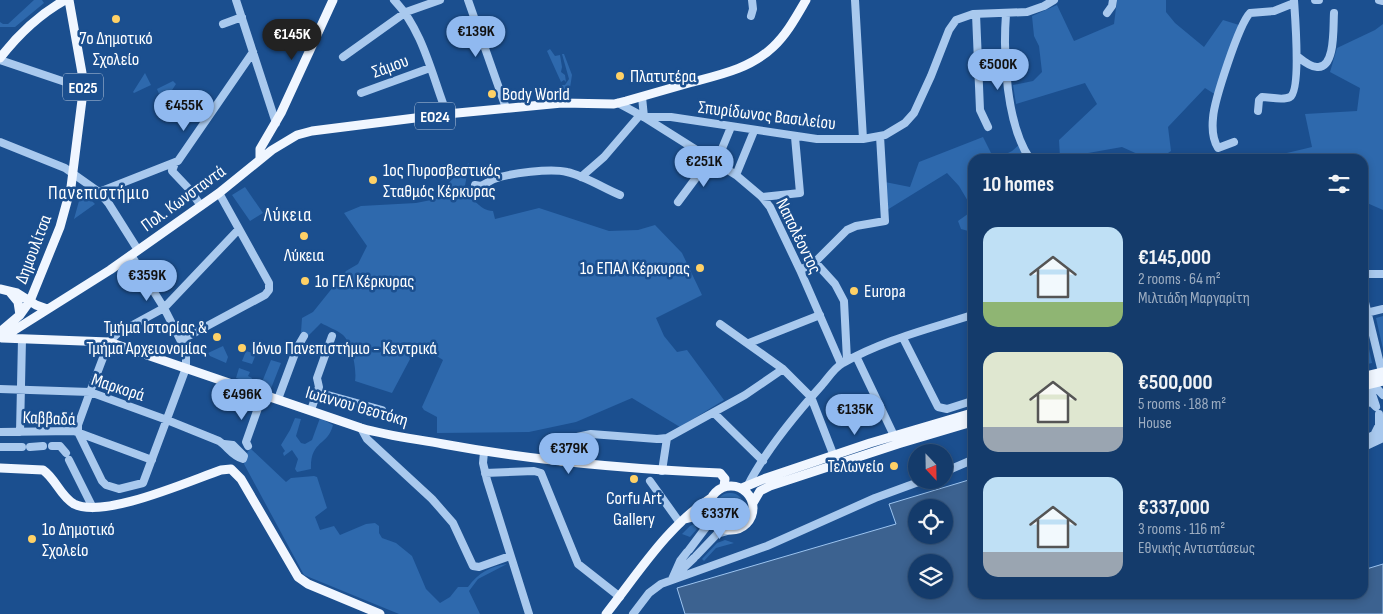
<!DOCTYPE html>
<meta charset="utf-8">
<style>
:root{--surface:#143b6b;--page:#214673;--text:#f1f3f6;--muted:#9dadc1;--line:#33557e;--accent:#90b9f0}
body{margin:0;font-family:"Sofia Sans Condensed",sans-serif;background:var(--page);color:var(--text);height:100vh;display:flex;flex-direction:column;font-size:19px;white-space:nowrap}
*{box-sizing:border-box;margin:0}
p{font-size:16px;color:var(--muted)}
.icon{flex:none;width:28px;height:28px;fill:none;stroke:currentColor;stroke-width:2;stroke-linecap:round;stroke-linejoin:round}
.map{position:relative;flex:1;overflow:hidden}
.side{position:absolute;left:968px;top:154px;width:400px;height:445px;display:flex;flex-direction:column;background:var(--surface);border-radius:15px;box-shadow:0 2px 8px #0003,0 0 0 1px var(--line)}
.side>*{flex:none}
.needle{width:32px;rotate:158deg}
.controls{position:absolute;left:908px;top:444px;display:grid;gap:10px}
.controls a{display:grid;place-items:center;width:45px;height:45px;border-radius:50%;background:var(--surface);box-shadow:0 2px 8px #0003,0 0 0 1px var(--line);font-size:25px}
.price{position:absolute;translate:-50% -42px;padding:0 11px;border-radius:18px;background:var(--accent);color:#111;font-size:16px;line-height:32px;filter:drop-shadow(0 1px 2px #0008)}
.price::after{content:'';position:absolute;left:50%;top:30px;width:15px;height:11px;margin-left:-8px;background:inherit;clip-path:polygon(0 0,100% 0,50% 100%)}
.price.active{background:#222;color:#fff}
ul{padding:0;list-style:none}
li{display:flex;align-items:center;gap:15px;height:125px;padding:0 15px}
li span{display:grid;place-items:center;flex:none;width:140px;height:100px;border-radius:15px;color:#555}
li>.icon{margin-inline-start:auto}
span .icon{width:60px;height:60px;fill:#fffc;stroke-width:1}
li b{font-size:21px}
h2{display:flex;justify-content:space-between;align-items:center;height:60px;padding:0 15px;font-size:21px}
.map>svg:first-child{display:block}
</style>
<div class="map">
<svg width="1383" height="614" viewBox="0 0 1383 614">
<rect width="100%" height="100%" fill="#1b4f8f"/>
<path fill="#2e69ad" d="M34,0H42L44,3L15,27H0V22L3,24H8Z
M1117,0H1166V12L1175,23L1204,47L1223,20L1239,25L1216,95L1205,88L1168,127L1171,151L1159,159L1142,156L1122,147L1060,158L1059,140L1097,104L1085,83L1016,104L1013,85L1033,81L1042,72L1039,46L1034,36L1032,16L1057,5L1074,41L1114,24Z
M1383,24V210L1367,203L1363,205L1362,159H1262L1312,147L1305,114L1357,111L1360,88L1330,72L1337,48L1375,30Z
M550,49L555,56L560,55L562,67L561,72L565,75L566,82L564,80L561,82L547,51Z
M562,54H564L572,75L570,88L565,92L562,85H565L569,79Z
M145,73L151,85L134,93L133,92Z
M173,81L176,84L163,104L157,89Z
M983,137L994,159H972V208L959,186L947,173L887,210L885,182L910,187L919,162Z
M1020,144L1028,159H996L1012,151Z
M469,163L463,197C479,199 478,210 493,211L495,219L539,208L609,231L638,230L655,225L682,253L702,295L656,318L664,336L677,352L687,350L724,400L680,427L632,398L576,422L529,432L437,433V417L424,410L422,407L443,360L418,344L392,393L355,381C357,370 352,343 343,335C337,330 328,327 321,323L308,336L301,332L302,318L313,312L346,271L358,264L367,246L344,213L361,206L416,203L431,200Z
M245,187L263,213L250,221L232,195Z
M89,198L95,204L74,219L79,201Z
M972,211V232L961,229L958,221Z
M1383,316V349L1376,318Z
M223,346L228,357L226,363L210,356L208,353Z
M1369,349L1372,363L1363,365V351Z
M246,351L256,354L252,364L242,361Z
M271,360L281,363L270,391L255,385L257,380L262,382Z
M239,368L250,372L248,376L252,378L250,383L236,378Z
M295,418L301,419L296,436L301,443L305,444L312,440L320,418L333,425C328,446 310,440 311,469L297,472L295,469L298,459L292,450L284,456L283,453L285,451L281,445L290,430Z
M250,448L286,482L291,478L314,476L317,477L327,508L315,517L320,530L334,526L340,535L366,524L375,523L379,526V533L382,538L396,543L412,556L426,589L440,603L450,597L458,587H468C478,573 491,566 507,564L478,579L469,591L480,614H399L304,575L244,464L246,455Z
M715 508a15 15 0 1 1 30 0a15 15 0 1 1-30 0Z
M694,524L697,529L690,537L682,534L690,526Z
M725,540L734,543L716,548L704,561L702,559L717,543Z"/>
<path fill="#3c6290" stroke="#9cc4f0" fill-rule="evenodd" d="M972,479V594H1362L1363,570L1383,564V614H685L677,588L896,524L889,504ZM916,508H944V535H916ZM916,562H944V590H916Z"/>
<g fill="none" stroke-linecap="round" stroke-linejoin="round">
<path stroke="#a9c9ee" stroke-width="8" d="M236,0L276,123
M394,0C423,30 432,76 447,114
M468,0L506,108
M855,0L863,139
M1315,0H1319
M1379,0L1383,1
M1107,13L1112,6L1113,0
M976,14L980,110L988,127
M1006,14C1003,55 1006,124 1030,159
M751,16L753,9L752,0
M223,24L242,17
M1297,56C1302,60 1310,67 1317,67C1336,69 1333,25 1334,13
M343,57L406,12L440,0
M0,60L83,88
M361,93L430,68
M642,97L644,117
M618,103L644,117L736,175L762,197L770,207L800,270L841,364
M1258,111L1259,100L1262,97C1270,97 1283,101 1290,97C1301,90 1295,15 1294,0
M644,117H671L817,139H863L885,135L905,123L914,113L931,76L949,30L956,20L973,14L1027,12L1044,6L1054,0
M0,142L65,168L99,192L109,204L138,250
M1234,142L1218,148C1213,140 1212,128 1213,118C1214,101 1239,24 1250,13L1274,11L1294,3
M175,163L172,171L190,190L201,206
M716,163L731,127
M736,175L754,131
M581,177L604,157L640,115
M475,185L481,186C485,184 490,181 494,179C510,173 551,168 567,172C585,176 603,188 620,195
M99,192L178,161L253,52
M762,197L800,193L795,137
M678,202L710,159
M131,255L164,308L186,351V368L143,483L119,489L106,485L102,481L78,432V425L90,392L109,342L118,333L164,308L239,229
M815,262L847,230L856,226L885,221L880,136
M800,270L815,262L835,284L844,301L847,360
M1362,274H1383
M1362,290L1382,372
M1362,314L1383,309
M720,324L783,369L811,397L837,464
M903,338L938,407L947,409L972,401
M181,340L265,295L269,290V283L219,193
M749,343L820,315
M856,356L898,444
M1374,380L1371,391L1376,406
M1371,382L1383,395
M0,389L90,392L167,420L219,441C228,447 232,456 243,459L244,456L233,445L224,444
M317,392L382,410
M278,399L297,348L304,336
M1362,401L1372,403L1376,407
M311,410L319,387L317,378L332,336
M714,413L763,461
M361,428L367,439L432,499L453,523L473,566L479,567L510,556
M0,432L74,431L152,460
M20,432L22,339
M1375,433L1379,425V414
M1362,441L1383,430
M52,446H60L66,453
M248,446L246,442L263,394
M0,447H22
M30,447L43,446
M1362,448L1383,438
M484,452L483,463L487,480L529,614
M69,460L93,508
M562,462L566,444L577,437L591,434L657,439L667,438L745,395L783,369
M662,471L667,438
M944,472L972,460
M485,473L534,471L541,473L578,564L620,597
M650,481L680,523
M747,487C765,451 795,415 822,385C828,378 835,367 843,363C883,340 929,329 972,315
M689,550L710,522
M696,556L717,534L731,530
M675,576L694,558
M672,579L680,561L687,552
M633,614L649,593L661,584L767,546L875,498L924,480"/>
<path stroke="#f0f6ff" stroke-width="9" d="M0,58C17,36 40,14 65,0
M260,159V149L281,113L333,0
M0,289L17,293L36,305L47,309
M9,291L18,302L20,315
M0,332L20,315L30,301L60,227L71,187L83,92L82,73L69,0
M2,338L110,270L219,193L272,150L297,135L312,131L447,114L562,103L614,104L626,101C647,95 668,89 689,83C719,75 750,69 773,47C787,34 796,17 806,0
M2,338L109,342L361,428C388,436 416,439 443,444C535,461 627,469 720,473L725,479L724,486
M1362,377L1383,372
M1362,386L1383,381
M0,468L43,470C56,479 60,496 74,504C104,519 189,481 221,470L231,469L241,479L298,577L308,584L380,614
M709 508a22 22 0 1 1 44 0a22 22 0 1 1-44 0Z
M742,488L766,478L870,443L972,413
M753,503L760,491L770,486L898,444L972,422
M685,519L697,516L715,524
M606,614C637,575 668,525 711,498"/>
</g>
<g fill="#ffd166" stroke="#1b4f8f" stroke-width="2">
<circle cx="116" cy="19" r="5"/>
<circle cx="620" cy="76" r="5"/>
<circle cx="492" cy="94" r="5"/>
<circle cx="373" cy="180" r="5"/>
<circle cx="304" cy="236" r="5"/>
<circle cx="700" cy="268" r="5"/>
<circle cx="305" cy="281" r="5"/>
<circle cx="854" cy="291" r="5"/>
<circle cx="217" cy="337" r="5"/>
<circle cx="242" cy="348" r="5"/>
<circle cx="894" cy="466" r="5"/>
<circle cx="634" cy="479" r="5"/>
<circle cx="32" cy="539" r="5"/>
</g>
<g text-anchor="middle" stroke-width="5" stroke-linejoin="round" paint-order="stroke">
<g fill="#1b4f8f" stroke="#bbcadd" stroke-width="1">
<rect x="63" y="73.5" width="40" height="27" rx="4"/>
<rect x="415" y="102.5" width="40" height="27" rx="4"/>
</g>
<g font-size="16" font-weight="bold" fill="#fff">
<text x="83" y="93">ΕΟ25</text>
<text x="435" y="122">ΕΟ24</text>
</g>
<g font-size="18" fill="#fff" stroke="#1b4f8f" text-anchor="start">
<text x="116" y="44" text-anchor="middle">7ο Δημοτικό<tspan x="116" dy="21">Σχολείο</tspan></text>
<text x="630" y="82">Πλατυτέρα</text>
<text x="502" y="100">Body World</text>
<text x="383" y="176">1ος Πυροσβεστικός<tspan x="383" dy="21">Σταθμός Κέρκυρας</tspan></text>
<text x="304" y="261" text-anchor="middle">Λύκεια</text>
<text x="690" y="274" text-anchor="end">1ο ΕΠΑΛ Κέρκυρας</text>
<text x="315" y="287">1ο ΓΕΛ Κέρκυρας</text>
<text x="864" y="297">Europa</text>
<text x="207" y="333" text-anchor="end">Τμήμα Ιστορίας &amp;<tspan x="207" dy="21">Τμήμα Αρχειονομίας</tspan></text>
<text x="252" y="354">Ιόνιο Πανεπιστήμιο - Κεντρικά</text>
<text x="884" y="472" text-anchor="end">Τελωνείο</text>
<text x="634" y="504" text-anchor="middle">Corfu Art<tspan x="634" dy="21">Gallery</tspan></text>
<text x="42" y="535">1ο Δημοτικό<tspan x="42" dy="21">Σχολείο</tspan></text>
</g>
<g font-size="18" fill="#fff" stroke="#1b4f8f">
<text transform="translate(390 66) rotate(-20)" y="6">Σάμου</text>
<text transform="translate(767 115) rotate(7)" y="6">Σπυρίδωνος Βασιλείου</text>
<text transform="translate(183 198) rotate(-36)" y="6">Πολ. Κωνσταντά</text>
<text transform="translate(799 236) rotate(64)" y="6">Ναπολέοντος</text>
<text transform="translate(33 249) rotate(-69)" y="6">Δημουλίτσα</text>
<text transform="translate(118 387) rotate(18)" y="6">Μαρκορά</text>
<text transform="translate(357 406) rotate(16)" y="6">Ιωάννου Θεοτόκη</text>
<text transform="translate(49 418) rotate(2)" y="6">Καββαδά</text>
</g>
<g font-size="19" letter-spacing="1" fill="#fff" stroke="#1b4f8f">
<text x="99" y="199">Πανεπιστήμιο</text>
<text x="288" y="221">Λύκεια</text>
</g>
</g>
</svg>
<div class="controls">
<a><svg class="needle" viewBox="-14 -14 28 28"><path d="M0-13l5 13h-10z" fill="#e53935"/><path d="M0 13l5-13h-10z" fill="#9dadc1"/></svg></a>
<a><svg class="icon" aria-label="locate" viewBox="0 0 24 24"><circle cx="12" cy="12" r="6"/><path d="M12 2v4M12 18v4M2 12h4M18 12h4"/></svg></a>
<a><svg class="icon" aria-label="layers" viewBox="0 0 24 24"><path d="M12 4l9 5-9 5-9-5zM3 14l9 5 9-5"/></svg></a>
</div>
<b class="price" style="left:476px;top:58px">€139K</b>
<b class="price active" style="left:292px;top:61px">€145K</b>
<b class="price" style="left:998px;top:91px">€500K</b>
<b class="price" style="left:184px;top:132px">€455K</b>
<b class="price" style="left:704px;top:188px">€251K</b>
<b class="price" style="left:147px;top:302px">€359K</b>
<b class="price" style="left:242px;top:421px">€496K</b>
<b class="price" style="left:855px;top:436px">€135K</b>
<b class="price" style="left:569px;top:475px">€379K</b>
<b class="price" style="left:720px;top:540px">€337K</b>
<section class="side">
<h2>10 homes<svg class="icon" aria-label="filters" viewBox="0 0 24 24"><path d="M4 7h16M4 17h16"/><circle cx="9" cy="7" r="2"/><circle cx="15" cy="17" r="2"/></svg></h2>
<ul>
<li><span style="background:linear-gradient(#bfe0f5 75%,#8fb573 0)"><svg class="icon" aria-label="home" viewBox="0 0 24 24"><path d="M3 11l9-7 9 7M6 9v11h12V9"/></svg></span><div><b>€145,000</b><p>2 rooms · 64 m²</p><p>Μιλτιάδη Μαργαρίτη</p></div></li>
<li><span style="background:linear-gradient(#dfe7d0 75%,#9aa5b1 0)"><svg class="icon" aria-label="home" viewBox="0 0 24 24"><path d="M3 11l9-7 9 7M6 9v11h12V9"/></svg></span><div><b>€500,000</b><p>5 rooms · 188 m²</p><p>House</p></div></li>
<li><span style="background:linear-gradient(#bfe0f5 75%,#9aa5b1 0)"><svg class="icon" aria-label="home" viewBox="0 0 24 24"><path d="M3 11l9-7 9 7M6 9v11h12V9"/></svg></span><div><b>€337,000</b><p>3 rooms · 116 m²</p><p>Εθνικής Αντιστάσεως</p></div></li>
</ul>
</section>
</div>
